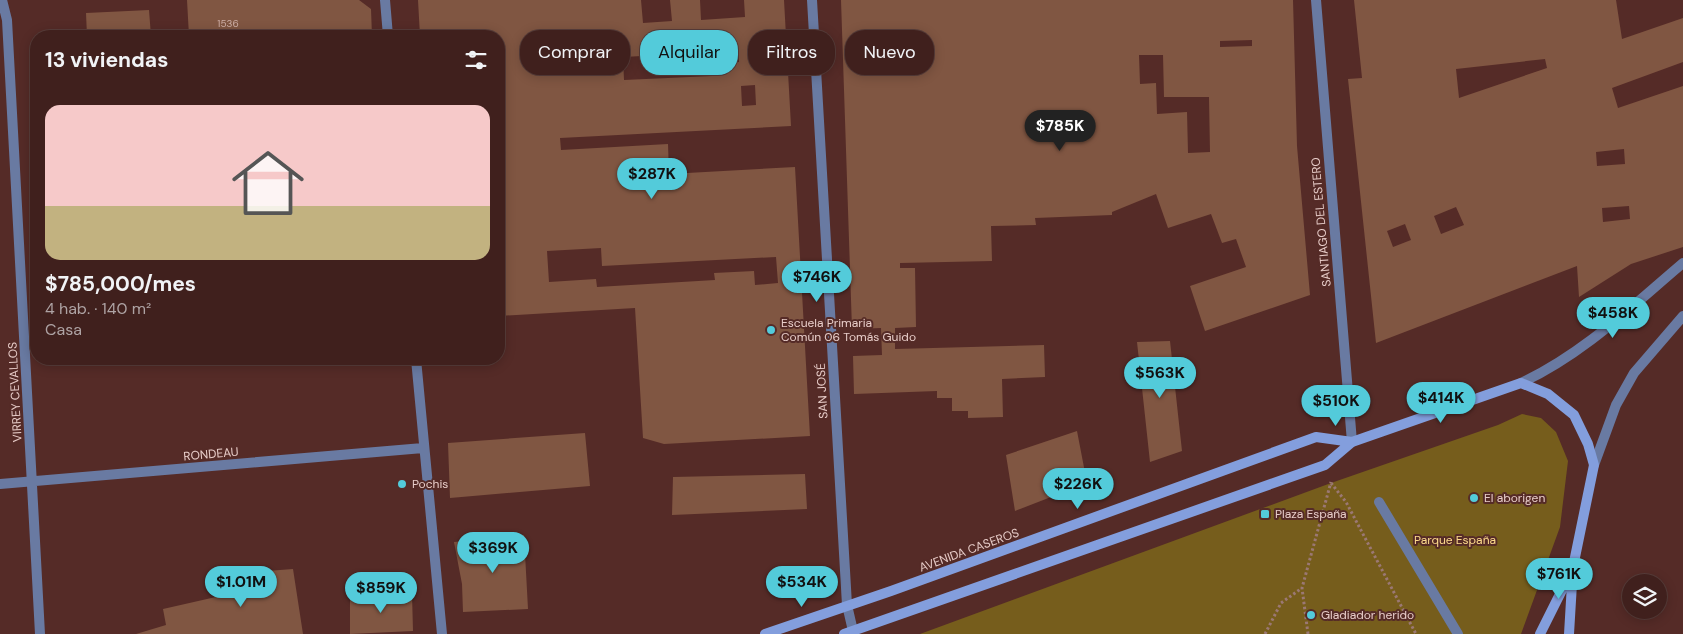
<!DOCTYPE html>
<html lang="es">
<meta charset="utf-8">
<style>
:root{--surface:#40201d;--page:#472826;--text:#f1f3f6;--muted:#aea3a4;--line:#593e3b;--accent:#53cbda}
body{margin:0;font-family:"DM Sans",sans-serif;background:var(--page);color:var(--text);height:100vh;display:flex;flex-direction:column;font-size:19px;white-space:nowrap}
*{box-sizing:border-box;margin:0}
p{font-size:16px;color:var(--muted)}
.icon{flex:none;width:28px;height:28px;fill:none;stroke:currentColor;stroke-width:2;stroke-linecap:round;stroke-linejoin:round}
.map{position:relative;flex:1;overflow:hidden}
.sheet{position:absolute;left:30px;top:30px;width:475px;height:335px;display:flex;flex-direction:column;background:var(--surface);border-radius:20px;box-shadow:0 2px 12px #0003,0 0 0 1px var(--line)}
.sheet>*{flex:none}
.guide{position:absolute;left:520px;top:30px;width:475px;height:45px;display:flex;gap:10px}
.fabs{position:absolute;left:1622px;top:574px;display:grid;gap:10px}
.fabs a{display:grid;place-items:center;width:45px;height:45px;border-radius:50%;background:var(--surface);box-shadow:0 2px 12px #0003,0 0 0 1px var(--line);font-size:25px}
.price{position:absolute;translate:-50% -42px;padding:0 11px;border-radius:18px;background:var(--accent);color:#111;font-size:16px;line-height:32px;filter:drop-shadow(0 1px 2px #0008)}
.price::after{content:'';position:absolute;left:50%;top:30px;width:15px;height:11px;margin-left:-8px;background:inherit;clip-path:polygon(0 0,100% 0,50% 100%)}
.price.current{background:#222;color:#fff}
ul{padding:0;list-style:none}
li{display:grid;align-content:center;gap:10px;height:265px;padding:0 15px}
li+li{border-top:1px solid var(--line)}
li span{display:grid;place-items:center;height:155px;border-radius:15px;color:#555}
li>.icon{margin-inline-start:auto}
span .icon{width:90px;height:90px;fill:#fffc;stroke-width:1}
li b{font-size:21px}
h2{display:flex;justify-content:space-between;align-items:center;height:60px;padding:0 15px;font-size:21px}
.pill{padding:0 18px;border-radius:20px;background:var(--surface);box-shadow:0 2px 12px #0003,0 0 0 1px var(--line);font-size:18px;line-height:45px}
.pill.current{background:var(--accent);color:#111}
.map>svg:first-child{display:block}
</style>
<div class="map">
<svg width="1683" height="634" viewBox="0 0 1683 634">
<rect width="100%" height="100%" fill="#552b27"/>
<path fill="#765d1c" d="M1522,414L1541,418L1556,432L1568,461L1560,527L1521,634H920L1331,483L1498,425Z"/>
<path fill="#805642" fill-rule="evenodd" d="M187,0H359L371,9L372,36H189Z
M418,0H641L643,23L672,21L670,0H700L701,20L745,17L744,0H784L791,126L560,138L561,150L668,144L669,174L795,167L810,436L664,444L643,438L635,308L499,316V36H420ZM739,51V62L712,64V76L624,80L623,57ZM755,85L756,105L742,106L741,86ZM601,248L602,266L776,257L778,283L755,285L754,271L714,273L715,280L597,287L596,279L549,282L547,251Z
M841,0H1293L1297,146L1310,295L1205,331L1190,286L1246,267L1236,239L1222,243L1211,214L1168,228L1156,194L1112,212V215L1035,218L1036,225L991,226L992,261L900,263V268H915L916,327L895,328V349L1044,345L1045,377L1002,379L1003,417L968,418V411H952V398H937V391L854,394L853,356L882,355L881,328L852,329ZM1252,40V46L1220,47V41ZM1139,55H1163L1164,97H1209L1210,152L1188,153L1187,112L1157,114L1156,83L1140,84Z
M1354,0H1616L1622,39L1683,18V62L1612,88L1618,108L1683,86V247L1631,264L1579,297L1577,266L1376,343L1348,79L1362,78ZM1545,59L1547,68L1459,98L1456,69ZM1624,149L1625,164L1597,166L1596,152ZM1629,206L1630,219L1603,222L1602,208ZM1456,207L1464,225L1441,234L1434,216ZM1405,224L1411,240L1393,247L1387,231Z
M149,10L151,36H87L86,13Z
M1170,341L1182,451L1150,462L1137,342Z
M1077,431L1087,483L1015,511L1006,455Z
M585,433L590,486L450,498L448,443Z
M805,474L807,509L672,515L673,477Z
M524,535L528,609L463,612L462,584L454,542Z
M293,569L303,634H136L166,625L163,609L229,594L226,574Z
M412,594L413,631L350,634V598Z"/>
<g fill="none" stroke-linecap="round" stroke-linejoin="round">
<path stroke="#9b7874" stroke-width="3" stroke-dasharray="2.5 2.5" stroke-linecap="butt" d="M1331,483L1346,502L1416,634
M1265,634L1281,603L1302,588
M1308,634L1302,588L1331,482"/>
<path stroke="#697aa2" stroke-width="10" d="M1379,502L1458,634"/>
<path stroke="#697aa2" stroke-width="10" d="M2,0L7,20L40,634
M385,0L388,36
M812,0L847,605L853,631
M1316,0L1352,442
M416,359L442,634
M0,484L423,448"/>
<path stroke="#697aa2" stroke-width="10" d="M1521,383C1583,354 1631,307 1683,263
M1594,465L1616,405L1634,373L1683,316"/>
<path stroke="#839edd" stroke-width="10" d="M765,634L891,591L1316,437L1352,442
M844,634L1325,465L1352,442L1521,383L1548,394L1574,415L1588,444L1594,465L1573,567L1569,634
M1540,634L1571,572"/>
</g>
<g fill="#53cbda" stroke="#552b27" stroke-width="2">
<circle cx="771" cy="330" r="5"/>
<circle cx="402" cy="484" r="5"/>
<circle cx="1474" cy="498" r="5"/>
<rect x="1260" y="509" width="10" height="10" rx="2.5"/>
<circle cx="1311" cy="615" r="5"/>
</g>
<g text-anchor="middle" stroke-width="4" stroke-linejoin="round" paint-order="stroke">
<g font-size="10" fill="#ceafa7">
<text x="228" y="27">1536</text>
</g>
<g font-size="12" fill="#e8cdc9" stroke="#552b27">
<text transform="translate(1321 222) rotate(-95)" y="4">SANTIAGO DEL ESTERO</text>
<text transform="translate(822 391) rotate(-93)" y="4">SAN JOSÉ</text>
<text transform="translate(15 392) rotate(-93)" y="4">VIRREY CEVALLOS</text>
<text transform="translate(211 454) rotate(-5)" y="4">RONDEAU</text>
<text transform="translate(969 550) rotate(-20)" y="4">AVENIDA CASEROS</text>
</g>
<g font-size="12" fill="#e8cdc9" stroke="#552b27" text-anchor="start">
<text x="781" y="327">Escuela Primaria<tspan x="781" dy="14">Común 06 Tomás Guido</tspan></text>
<text x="412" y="488">Pochis</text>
<text x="1484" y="502">El aborigen</text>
<text x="1275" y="518">Plaza España</text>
<text x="1321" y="619">Gladiador herido</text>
</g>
<g font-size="12" fill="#fedb8c" stroke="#552b27">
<text x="1455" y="544">Parque España</text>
</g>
</g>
</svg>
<div class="fabs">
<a><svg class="icon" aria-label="layers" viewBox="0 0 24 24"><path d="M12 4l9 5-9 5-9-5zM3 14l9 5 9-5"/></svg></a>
</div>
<b class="price current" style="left:1060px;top:152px">$785K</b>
<b class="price" style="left:652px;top:200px">$287K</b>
<b class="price" style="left:817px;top:303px">$746K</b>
<b class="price" style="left:1613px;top:339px">$458K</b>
<b class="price" style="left:1160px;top:399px">$563K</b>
<b class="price" style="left:1441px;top:424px">$414K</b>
<b class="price" style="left:1336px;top:427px">$510K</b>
<b class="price" style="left:1078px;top:510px">$226K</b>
<b class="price" style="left:493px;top:574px">$369K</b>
<b class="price" style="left:1559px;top:600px">$761K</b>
<b class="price" style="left:241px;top:608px">$1.01M</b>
<b class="price" style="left:802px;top:608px">$534K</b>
<b class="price" style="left:381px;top:614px">$859K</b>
<div class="guide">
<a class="pill">Comprar</a>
<a class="pill current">Alquilar</a>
<a class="pill">Filtros</a>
<a class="pill">Nuevo</a>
</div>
<section class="sheet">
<h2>13 viviendas<svg class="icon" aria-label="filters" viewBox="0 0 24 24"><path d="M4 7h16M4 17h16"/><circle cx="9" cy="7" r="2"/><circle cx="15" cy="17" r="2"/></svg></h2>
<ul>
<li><span style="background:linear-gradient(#f6c9c9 65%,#c2b280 0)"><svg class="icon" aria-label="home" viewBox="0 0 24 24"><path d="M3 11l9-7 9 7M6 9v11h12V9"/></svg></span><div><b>$785,000/mes</b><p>4 hab. · 140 m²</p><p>Casa</p></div></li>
</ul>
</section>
</div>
